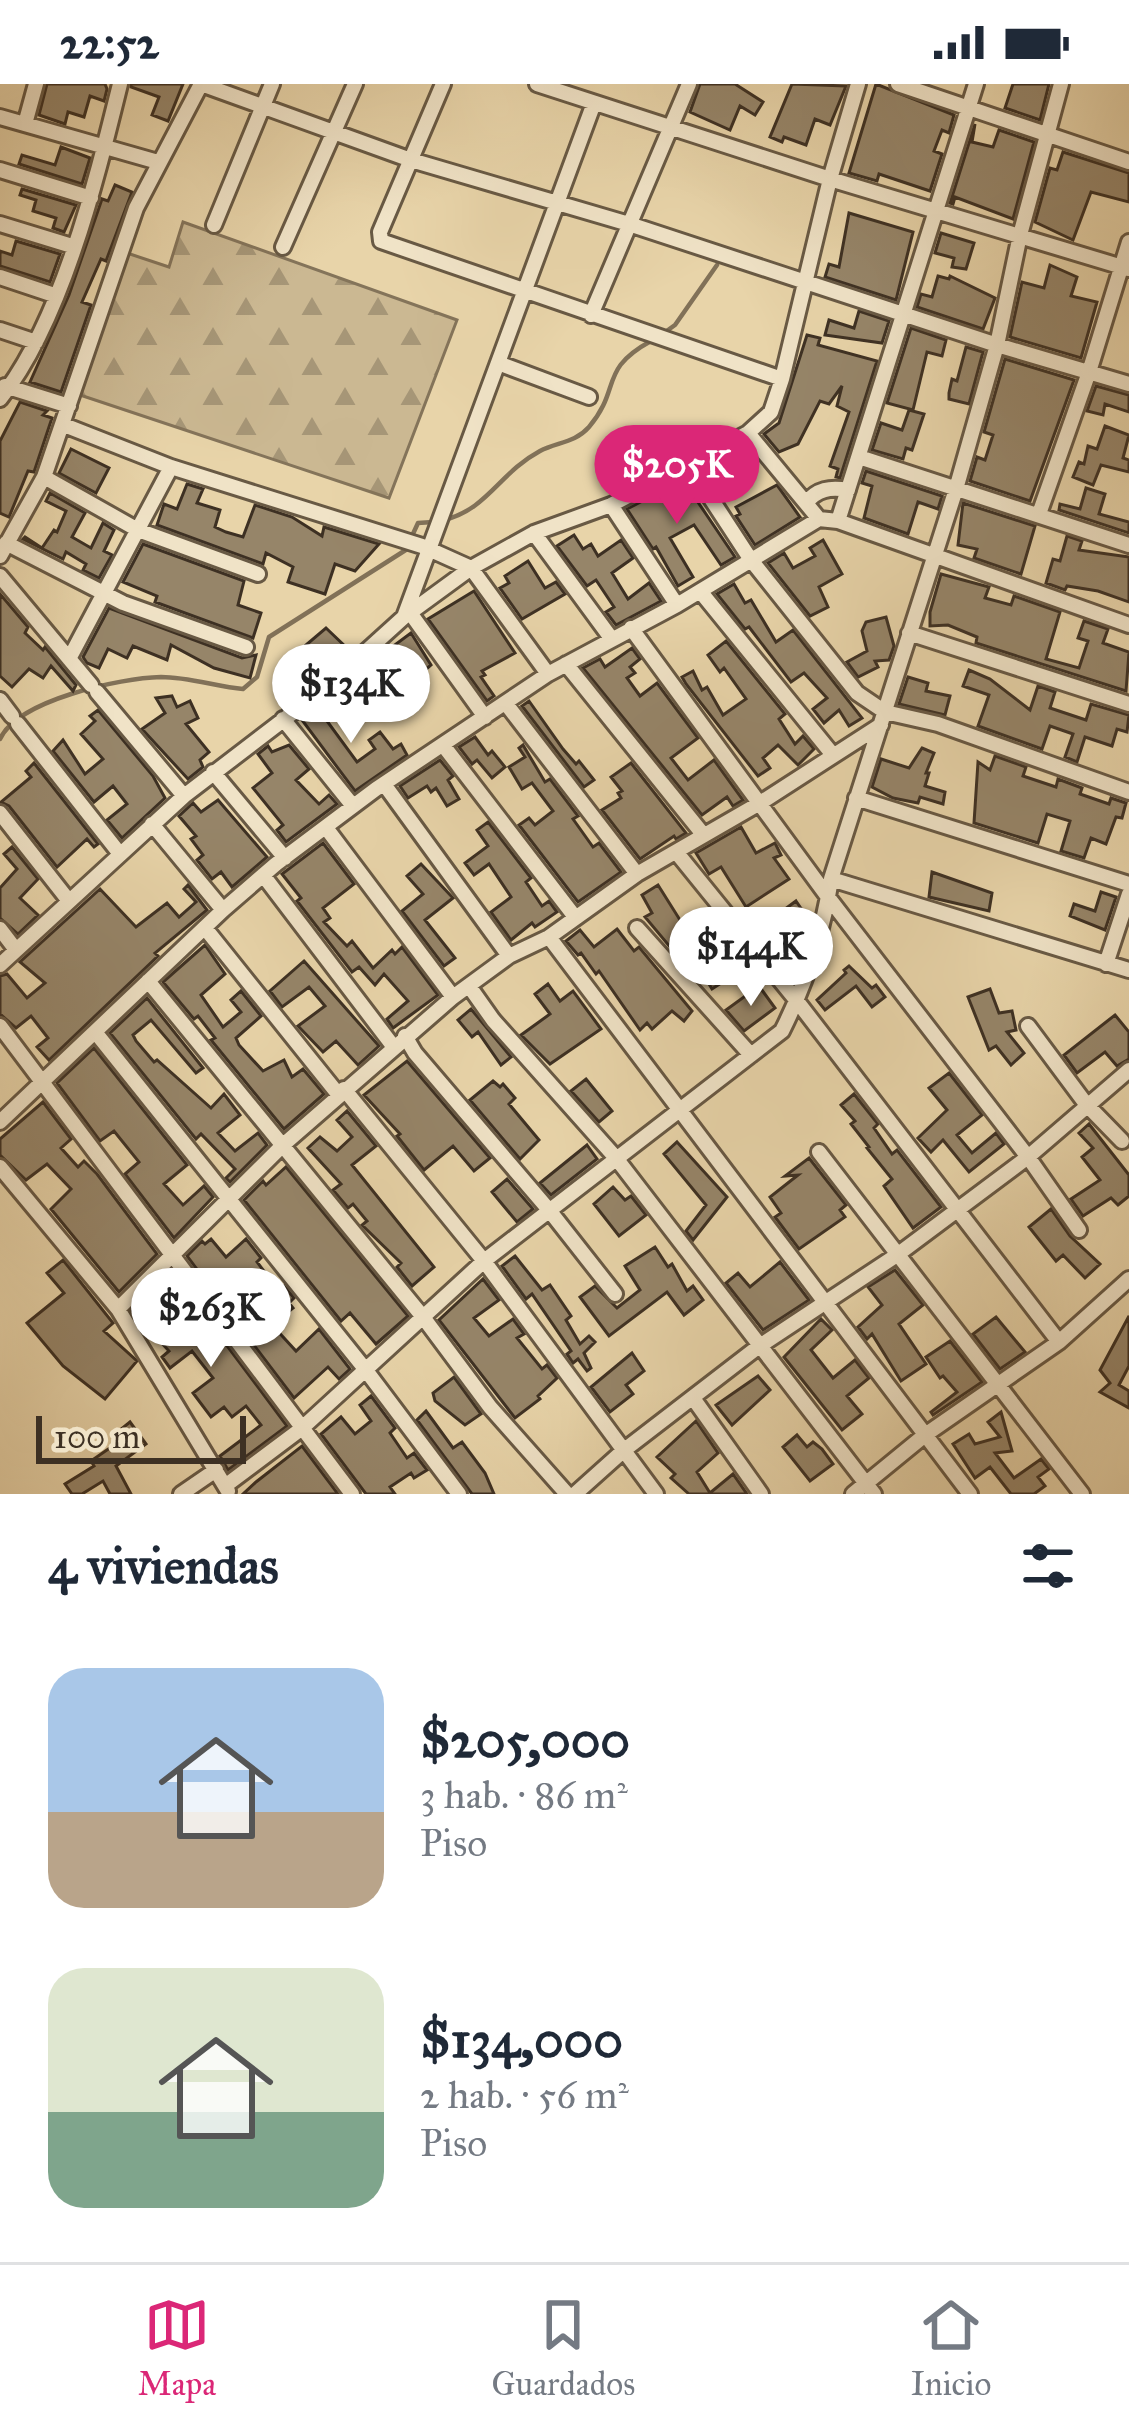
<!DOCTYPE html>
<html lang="es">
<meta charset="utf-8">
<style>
:root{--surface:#fff;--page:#f6f6f7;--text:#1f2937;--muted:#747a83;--line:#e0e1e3;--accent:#db2777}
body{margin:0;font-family:"IM FELL Great Primer",serif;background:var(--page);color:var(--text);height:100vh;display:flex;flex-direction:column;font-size:45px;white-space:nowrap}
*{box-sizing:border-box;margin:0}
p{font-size:39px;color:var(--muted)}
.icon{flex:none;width:66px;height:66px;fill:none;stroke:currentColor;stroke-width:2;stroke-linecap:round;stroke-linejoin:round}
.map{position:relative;height:1410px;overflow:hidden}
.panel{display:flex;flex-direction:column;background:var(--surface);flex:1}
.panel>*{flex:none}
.scale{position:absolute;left:36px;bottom:30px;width:210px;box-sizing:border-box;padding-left:12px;border:6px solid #3d3023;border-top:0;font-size:33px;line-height:42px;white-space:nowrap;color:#3d3023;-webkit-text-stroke:9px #f0e3c7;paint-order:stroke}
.price{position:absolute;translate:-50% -102px;padding:0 27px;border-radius:42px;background:#fff;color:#222;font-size:39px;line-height:78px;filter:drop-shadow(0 3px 6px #0008)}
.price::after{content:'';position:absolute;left:50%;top:72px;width:36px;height:27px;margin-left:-18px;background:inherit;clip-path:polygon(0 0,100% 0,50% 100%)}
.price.on{background:var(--accent);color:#fff}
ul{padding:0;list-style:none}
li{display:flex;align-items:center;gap:36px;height:300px;padding:0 48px}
li span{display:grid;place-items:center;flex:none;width:336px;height:240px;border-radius:36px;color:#555}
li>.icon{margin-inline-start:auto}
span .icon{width:144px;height:144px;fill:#fffc;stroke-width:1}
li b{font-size:51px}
h2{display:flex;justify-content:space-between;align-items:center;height:144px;padding:0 48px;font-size:51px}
.status{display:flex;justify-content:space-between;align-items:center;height:84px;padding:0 60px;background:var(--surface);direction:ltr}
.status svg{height:33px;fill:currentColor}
.menu{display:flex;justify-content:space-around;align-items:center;height:168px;border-top:3px solid var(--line);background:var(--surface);font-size:33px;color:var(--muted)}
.menu a{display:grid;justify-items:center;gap:6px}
.menu .on{color:var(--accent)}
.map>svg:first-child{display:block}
</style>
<div class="status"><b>22:52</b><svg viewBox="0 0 49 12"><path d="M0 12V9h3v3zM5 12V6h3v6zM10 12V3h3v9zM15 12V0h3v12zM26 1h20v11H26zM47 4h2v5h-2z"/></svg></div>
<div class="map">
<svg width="1129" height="1410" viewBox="0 0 1129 1410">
<defs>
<pattern id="forest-firs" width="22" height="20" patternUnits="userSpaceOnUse" patternTransform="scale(3)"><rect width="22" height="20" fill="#cbb892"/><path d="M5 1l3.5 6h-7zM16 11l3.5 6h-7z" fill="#a69677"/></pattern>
</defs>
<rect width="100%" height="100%" fill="#e8d4a9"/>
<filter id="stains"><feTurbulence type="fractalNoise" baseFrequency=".00167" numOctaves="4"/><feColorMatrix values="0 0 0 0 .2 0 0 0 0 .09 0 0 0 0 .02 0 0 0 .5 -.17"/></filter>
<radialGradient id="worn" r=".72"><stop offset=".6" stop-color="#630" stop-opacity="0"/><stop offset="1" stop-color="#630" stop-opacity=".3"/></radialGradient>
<path fill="url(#forest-firs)" stroke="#84745a" stroke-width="3" d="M183,138L457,236L389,414L74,309L127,169L169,183Z"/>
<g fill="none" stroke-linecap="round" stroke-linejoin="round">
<path stroke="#817158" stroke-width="4.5" d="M661,251L675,241L717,181
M444,436C488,425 499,389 540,367C557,358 575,359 589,343C622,304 598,286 651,257
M412,452L418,439L433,438
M0,655C18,616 120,594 161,593C189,593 218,603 243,605L257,593L269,553L412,462"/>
</g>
<path fill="#968569" stroke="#3d3023" stroke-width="3" d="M47,0H105L107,5L104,17L90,12L84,33L68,28L65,40L39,31Z
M131,0H183L168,37L152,31L159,13L131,3Z
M700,0H735L763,18L755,31L740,22L730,46L690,28Z
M792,0L846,2L830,41L815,35L806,61L784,53L782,58L770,53Z
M876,0L954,31L949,49L942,46L934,67L942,70L930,107L879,90L877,97L849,89Z
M1013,0H1049L1040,36L1005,24Z
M975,40L972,58L993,63L999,46L1034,58L1013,135L955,113L953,120L950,119Z
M61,63L90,74L82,100L19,80L22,71L55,81Z
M1063,68L1129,89V118L1091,108L1073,156L1035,138L1050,84L1057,86Z
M115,101L132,108L106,177L101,175L82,218L91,221L61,308L30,298L69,211L102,115L108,117Z
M22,105L76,121L64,148L53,144L56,134L33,127L36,116L20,111Z
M849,129L913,148L896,216L825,193L829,180L839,183Z
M941,149L974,159L966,185L952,183L954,174L935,169Z
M16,157L60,170L50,198L0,182V167L12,171Z
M1050,181L1077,193L1071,212L1097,218L1081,274L1010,253L1022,198L1044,204Z
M938,192L949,195L950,192L995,214L983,245L917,223L921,210L932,213Z
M859,227L889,237L882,259L825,251L829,236L854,244Z
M911,244L946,256L942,272L927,268L913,326L887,319Z
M807,251L820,254L818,261L877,277L840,394L836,393L838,385L830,382L849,328L837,322L842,302L829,320L820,317L798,360L779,368L764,350L779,339Z
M966,263L983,268L969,320L949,315V309L952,295L957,297Z
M1005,275L1074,296L1030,417L970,397L977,373L985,376L993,351L984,348Z
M1096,302L1129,311V328L1105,320L1103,331L1087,327Z
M20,318L47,327L43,331L52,334L34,388L28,387L9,433L0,429V357Z
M909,326L924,330L912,366L906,364L903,375L872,366L881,339L902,346Z
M1105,342L1129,351L1123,374L1129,376V388L1101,381L1093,401L1073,393L1079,378L1084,380L1088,362L1097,365Z
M71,365L109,384L96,409L59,389Z
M866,387L942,412L938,425L918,418L908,450L864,434L872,402L862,399Z
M683,396L735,473L721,481L694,441L670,454L693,493L678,502L656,463L653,465L627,425Z
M187,400L203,405L197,419L220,426L215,443L226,448L243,453L255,421L292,433L322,452L324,443L379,460L355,487L335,480L325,510L288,498L293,483L266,469L263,480L157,441L164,420L177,425Z
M777,401L800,433L755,461L736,432L740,430L736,423Z
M1086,404L1105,410L1099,430L1129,438V449L1059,426L1060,420L1080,425Z
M50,409L85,429L72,453L91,464L103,439L114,446L104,467L112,471L99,494L83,486L86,480L66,468L63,475L23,455L25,453L42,464L54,446L57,448L66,427L46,417Z
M963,419L1035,442L1021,490L974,474L977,465L958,461Z
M574,451L583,465L591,460L598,472L621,456L633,474L612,489L628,515L649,499L661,517L616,541L606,528L614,523L596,496L587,502L557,462Z
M1067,452L1082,457L1079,466L1129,473V518L1098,507L1067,502L1065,506L1046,499L1053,475L1060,477Z
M823,456L842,490L819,503L828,523L810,532L768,479L784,469L793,484L815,472L810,464Z
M143,460L244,497L238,521L261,529L253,554L155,518L157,512L123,498Z
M528,477L545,504L556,498L565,510L522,535L500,504L509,499L505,492Z
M941,490L989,503L985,514L1011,521L1014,512L1060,528L1046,575L1079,584L1088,557L1078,554L1084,537L1108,545L1103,559L1129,568L1126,607L976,559L977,553L948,541L930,542V528Z
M734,500L745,519L751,516L776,558L793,546L862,634L849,642L839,626L824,639L813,625L827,614L804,589L791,598L749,543L745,545L717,510Z
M474,507L515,569L482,587L485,591L481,593L494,612L487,617L428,535Z
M0,510L28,543L25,549L43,566L45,563L76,601L73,607L51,582L43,594L29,585L12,603L0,592Z
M109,524L242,574L256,571L250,594L214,584L171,561L167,576L133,562L127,574L108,565L99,584L87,579L83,573Z
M886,533L894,562L889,576L875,577L878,583L858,593L847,578L867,567L862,547L866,538Z
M326,544L350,567L314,599L293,572Z
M411,549L431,581L416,594L413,590L400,604L392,596L405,583L392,563Z
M726,557L785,630L779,635L795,660L803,652L814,665L798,681L778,661L763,674L770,684L758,692L686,600L682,593L693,587L702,606L707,603L723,631L746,615L724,584L720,588L708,571Z
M632,564L640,575L630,583L635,589L627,594L640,612L657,599L698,654L671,674L688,696L714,676L743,716L733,722L727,713L702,731L583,584L600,575L605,583Z
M969,586L990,595L1030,626L1038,602L1055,608L1050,624L1086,636L1091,620L1129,631L1127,648L1117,645L1112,662L1085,653L1077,678L1065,673L1073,650L1050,642L1042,665L978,642L989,611L963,602Z
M908,593L928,599L926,607L950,612L945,631L899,620Z
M347,600L353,606L324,633L357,678L375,665L369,656L380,648L393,665L401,660L407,671L355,707L302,636Z
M172,612L177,623L190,617L198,634L186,640L209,668L200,676L203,683L188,695L142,645L165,629L156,614Z
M529,617L563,665L576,680L579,677L594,696L584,703L522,622Z
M98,626L153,692L165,714L122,754L107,736L127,720L113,702L94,718L53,667L63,656L85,690L103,675L81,650L95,637L90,632Z
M475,653L488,671L492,667L505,683L492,694L477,676L472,680L459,663Z
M289,661L309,685L296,696L319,720L329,711L337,720L286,758L277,746L283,741L253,704L272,689L258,670L268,662L272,668Z
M523,661L545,698L550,695L578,732L573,735L593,763L599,759L621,788L578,818L519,741L529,734L535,741L553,727L532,699L522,705L509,683L525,673L519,664Z
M922,664L934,669L926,689H929L925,702L945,708L943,720L920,713L918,719L893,714L872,703L881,675L909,684Z
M995,672L1026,683L1023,692L1056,703L1058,695L1082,704L1080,710L1109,720L1111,714L1126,719L1122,734L1116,733L1106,760L1091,754L1084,774L1061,767L1070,737L1047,730L1038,759L974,739L978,678L990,686Z
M440,676L453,692L448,696L459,715L447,722L436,704L431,708L427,702L408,714L400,702Z
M34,679L98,760L94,763L87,755L57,783L9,722L1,718L31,693L26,687Z
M631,679L686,749L676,755L674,752L640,775L602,726L621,714L618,709L622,707L611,693Z
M218,716L267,773L232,803L221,788L212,795L197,776L203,771L191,755L196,752L179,732L193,719L201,728Z
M488,738L531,794L526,798L542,822L549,817L557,828L535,843L532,839L511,856L491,828L511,813L489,780L474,791L465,779L488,762L477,746Z
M741,743L756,769L775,759L781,771L774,774L789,795L746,823L721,783L709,790L696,769Z
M323,759L354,800L323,824L330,834L324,838L347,862L352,857L373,884L392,866L395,870L402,863L438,911L393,944L387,935L408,917L384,890L375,901L359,883L352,888L297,817L301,814L282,790Z
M12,763L38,795L20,814L38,831L18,850L0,834V804L17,785L4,770Z
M421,780L453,814L425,836L455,874L444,882L402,827L423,810L407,792Z
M932,788L992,809L989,827L929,813Z
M188,801L207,826L155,869L158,872L49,976L37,963L48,954L31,932L16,944L0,930V892L7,890L27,914L45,899L20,878L100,805L136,843L167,819L179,833L196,818L184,805Z
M658,801L685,844L710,827L749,881L712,905L699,884L691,888L645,833L652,829L642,811Z
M1101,808L1116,813L1105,846L1070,832L1074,820L1095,827Z
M796,817L811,839L771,867L756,849L758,845Z
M617,845L634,867L639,863L692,927L684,937L672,927L652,945L647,939L640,946L599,887L596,890L581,869L578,871L566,857L580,846L594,863Z
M205,861L225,890L201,911L223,943L241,928L231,916L241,907L261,932L236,954L239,961L263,987L284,976L292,993L303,985L324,1010L284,1045L211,956L215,954L198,932L194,935L163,898Z
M304,877L379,962L358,981L336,957L323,968L298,942L325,922L309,903L282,923L270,907Z
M849,882L872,904L876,901L885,913L872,923L856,902L825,926L817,916L846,889L844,886Z
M548,900L560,917L573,907L601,945L550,980L521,951L550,930L535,910Z
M759,902L775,924L744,947L726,926Z
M990,905L999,929L1012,927L1016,946L1007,948L1024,969L1011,981L996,962L989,966L968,913Z
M147,914L203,984L196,989L151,936L133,951L136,957L154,978L157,976L211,1024L224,1010L240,1031L218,1049L235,1067L258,1049L267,1061L230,1098L226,1094L235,1085L201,1050L196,1055L110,949Z
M471,925L511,973L501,981L478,948L472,953L458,936Z
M1115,931L1129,948V975L1117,982L1105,968L1077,989L1064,971Z
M94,964L187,1081L164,1100L183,1121L204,1102L213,1113L174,1154L125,1090L139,1078L114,1047L100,1057L57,999Z
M407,977L490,1074L474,1087L453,1062L424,1086L397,1052L400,1050L364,1011Z
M949,989L982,1031L957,1051L972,1069L996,1049L1004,1060L969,1088L943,1056L931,1068L918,1054L947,1026L929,1004Z
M586,995L612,1027L599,1038L571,1007Z
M493,997L500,1003L503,1000L515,1014L509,1020L539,1056L520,1075L470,1016Z
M854,1010L878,1040L874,1044L892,1070L897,1066L941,1123L913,1144L884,1102L892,1095L867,1064L869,1063L851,1040L855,1037L841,1021Z
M43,1018L71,1055L61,1064L78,1083L84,1077L97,1090L157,1170L119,1208L51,1125L71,1105L47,1080L26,1096L0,1071V1055Z
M347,1027L376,1062L352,1081L434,1183L412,1202L397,1183L401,1179L362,1141L367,1137L353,1120L348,1124L333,1106L341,1100L308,1064L320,1053L337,1067L352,1053L337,1036Z
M1089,1040L1129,1091V1112L1118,1121L1111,1114L1083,1132L1071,1115L1100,1096L1082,1073L1093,1064L1079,1049Z
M677,1058L727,1113L693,1156L686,1147L706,1121L664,1070Z
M587,1061L597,1075L551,1111L540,1099Z
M809,1074L846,1121L840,1126L845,1133L799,1165L775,1133L781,1129L770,1113L798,1091L785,1092Z
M286,1083L408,1232L376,1260L350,1229L341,1237L244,1116L263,1097L266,1101Z
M507,1095L533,1125L517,1138L492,1108Z
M613,1103L625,1116L631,1112L646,1131L619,1152L594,1120Z
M1051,1125L1070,1152L1100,1180L1085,1194L1063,1171L1056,1177L1029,1143Z
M211,1155L226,1173L246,1155L261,1174L257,1178L279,1207L284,1202L294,1214L289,1219L293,1224L288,1228L268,1209L235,1236L187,1172L202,1157L205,1160Z
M655,1163L668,1183L672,1180L687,1207L693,1202L703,1216L684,1231L667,1208L609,1252L580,1213L595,1202L617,1224L640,1206L625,1182Z
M515,1172L542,1206L550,1201L571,1232L566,1236L580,1260L589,1252L595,1258L584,1269L591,1284L587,1287L578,1275L573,1279L567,1270L571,1267L532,1210L526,1215L502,1182Z
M63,1176L113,1239L104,1247L137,1277L105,1315L63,1282L27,1239L64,1209L47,1189Z
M780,1178L809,1216L763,1246L726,1199L738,1189L750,1203Z
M895,1186L923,1221L899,1240L926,1280L901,1297L872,1250L867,1255L858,1243L882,1221L868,1203Z
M483,1195L499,1216L474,1234L489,1252L513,1235L524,1250L517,1254L542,1285L547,1281L557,1294L538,1312L540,1315L515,1334L439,1236Z
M162,1205L176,1222L189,1211L201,1228L192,1235L210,1258L219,1251L287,1342L228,1386L220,1372L261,1341L246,1322L232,1333L224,1323L211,1333L193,1309L213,1294L192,1267L170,1284L162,1273L169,1267L132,1227Z
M1129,1232V1282L1119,1301L1129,1307V1324L1100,1308L1110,1299L1100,1286Z
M996,1233L1025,1268L1000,1285L973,1250Z
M821,1235L832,1246L811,1266L833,1294L855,1276L869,1294L847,1312L862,1330L842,1346L784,1273Z
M273,1242L296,1267L319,1245L350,1285L339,1295L328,1283L294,1314L253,1260Z
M950,1257L982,1298L933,1331L931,1328L957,1308L943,1292L940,1294L926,1273Z
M632,1269L644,1287L626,1301L633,1310L610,1328L591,1303Z
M758,1292L770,1306L732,1341L716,1321Z
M454,1293L481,1330L465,1341L435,1317L433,1309Z
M371,1312L395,1344L390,1349L407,1374L414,1369L427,1386L414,1394L411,1389L390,1403L395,1410H366L321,1350L341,1333L355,1350L371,1337L360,1321Z
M426,1327L453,1364L462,1358L485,1389L494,1410H472L417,1336Z
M1001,1328L1012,1367L995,1369L1014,1394L1041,1375L1049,1385L1038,1393L1045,1402L1034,1410H1011L990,1383L975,1394L953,1360L969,1350L975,1360L1000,1353L988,1338Z
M696,1337L718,1369L697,1388L710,1409L733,1390L747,1410H689L671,1394L675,1390L657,1373Z
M130,1338L146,1360L116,1382L131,1410H110L103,1397L82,1410H72L65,1400L94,1382L91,1377L120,1357L115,1350Z
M797,1351L807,1363L813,1358L822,1365L833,1380L810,1397L783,1363Z
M302,1362L338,1410H243L256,1398Z"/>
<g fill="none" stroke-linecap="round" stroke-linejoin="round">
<g stroke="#685944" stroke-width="20">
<path id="street" d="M201,0L411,76L629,140L997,261L1129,300
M443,0L380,148L381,157L782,295
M537,0L830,95L1129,185
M898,0L1129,78
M0,33L158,78
M25,40L36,0
M0,86L91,114
M0,140L72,162
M214,141L272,0
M283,163L355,0
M0,193L54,211
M591,231L689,0
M0,246L36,258
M498,279L589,313
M5,302L69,322
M0,315C62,237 96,97 120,0
M64,341L171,383L422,462L471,484L548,590
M748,349L819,435L838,437L1129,541
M859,373L1129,461
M689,381L751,476L857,609L885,628L938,640L1129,708
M44,393L138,446L258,490
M806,419C817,405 830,403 848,406
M611,421L677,521
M1039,430L1089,288L1129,158
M838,437L976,0
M534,449L611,554
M6,459L123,519L246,563
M0,472L44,393L136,124L201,0
M0,492L91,601
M700,507L833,671
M411,530L485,633
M404,533L594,19
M631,544L828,813L1028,1073L1079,1146
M909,549L1129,620
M69,575L171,383
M566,580L702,749
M97,608L184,712
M0,616L12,632
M507,621L637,790
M283,635L353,722
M18,640L120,770
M443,661L575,833
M213,688L285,774
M384,700L509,872
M856,714L1129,800
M0,729L69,817
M152,740L223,826
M327,745L453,913
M677,769L797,917L1059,1258
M263,791L393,962
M831,795L1129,886
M205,844L338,1010
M637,844L751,971
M0,845L16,866
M549,853L970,1410
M1106,880L1129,810
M0,881L184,712L329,601L404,533L471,484L534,449L611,421L748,349L771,328L782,295L830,95L858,0
M148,897L423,1233L490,1323L567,1410
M469,902L493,936L616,1074L874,1410
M0,942L352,1410
M1028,942L1086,1020L1122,1057
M96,949L365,1285L459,1410
M405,952L415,969L549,1126L615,1210
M344,1005L484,1177L656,1410
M0,1038L223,826L276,780L376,705L548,590L677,521L819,435
M819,1068L1082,1410
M0,1083L118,1225L228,1407
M118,1225L283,1061L453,913L509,872L549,853L637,790L760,719L881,641
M693,1314L761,1410
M225,1402L301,1345L484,1177L782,947C806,899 823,848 831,795L956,405L997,261L1020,151L1061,0
M181,1410L216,1386
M575,1410L623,1367L758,1263L897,1171L1028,1073L1129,986
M853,1410L925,1351L1059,1258L1129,1195"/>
</g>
<use href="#street" stroke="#f0e3c7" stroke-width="14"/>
</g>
<rect width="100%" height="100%" filter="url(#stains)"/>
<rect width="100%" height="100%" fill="url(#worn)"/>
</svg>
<div class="scale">100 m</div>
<b class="price on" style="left:677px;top:443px">$205K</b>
<b class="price" style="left:351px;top:662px">$134K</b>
<b class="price" style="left:751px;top:925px">$144K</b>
<b class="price" style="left:211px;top:1286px">$263K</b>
</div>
<section class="panel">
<h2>4 viviendas<svg class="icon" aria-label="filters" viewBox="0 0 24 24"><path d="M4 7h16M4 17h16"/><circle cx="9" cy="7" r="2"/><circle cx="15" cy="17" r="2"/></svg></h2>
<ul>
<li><span style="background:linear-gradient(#a9c7e8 60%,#b9a48a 0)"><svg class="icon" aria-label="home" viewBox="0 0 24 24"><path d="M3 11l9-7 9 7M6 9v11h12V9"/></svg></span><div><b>$205,000</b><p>3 hab. · 86 m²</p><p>Piso</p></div></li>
<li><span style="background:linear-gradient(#dfe7d0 60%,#7fa58c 0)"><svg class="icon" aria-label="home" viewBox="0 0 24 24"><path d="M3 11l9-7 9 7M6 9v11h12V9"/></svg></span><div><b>$134,000</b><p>2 hab. · 56 m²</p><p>Piso</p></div></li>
</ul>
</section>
<nav class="menu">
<a class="on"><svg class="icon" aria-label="map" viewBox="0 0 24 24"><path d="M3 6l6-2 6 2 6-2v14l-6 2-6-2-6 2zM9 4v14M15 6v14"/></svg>Mapa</a>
<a><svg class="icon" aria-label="saved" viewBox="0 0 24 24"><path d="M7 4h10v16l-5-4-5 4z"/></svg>Guardados</a>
<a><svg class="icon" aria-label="home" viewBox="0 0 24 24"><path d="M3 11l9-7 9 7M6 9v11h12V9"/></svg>Inicio</a>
</nav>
